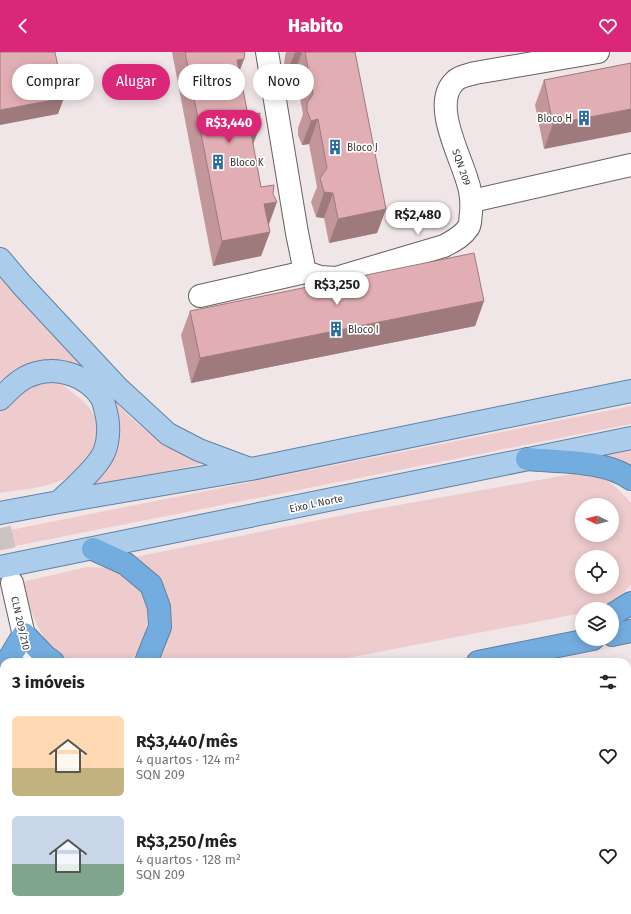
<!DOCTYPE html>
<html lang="pt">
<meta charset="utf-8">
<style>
:root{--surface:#fff;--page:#f6f6f6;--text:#222;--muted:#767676;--accent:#db2777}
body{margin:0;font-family:"Fira Sans",sans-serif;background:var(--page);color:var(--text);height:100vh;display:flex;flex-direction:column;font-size:15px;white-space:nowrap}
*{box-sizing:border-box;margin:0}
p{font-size:13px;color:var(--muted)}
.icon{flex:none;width:22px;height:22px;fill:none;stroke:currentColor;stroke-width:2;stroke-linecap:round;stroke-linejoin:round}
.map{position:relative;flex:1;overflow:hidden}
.side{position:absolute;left:0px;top:606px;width:631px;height:256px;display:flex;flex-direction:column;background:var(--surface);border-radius:12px 12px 0 0;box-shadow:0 2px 10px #0003}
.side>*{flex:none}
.top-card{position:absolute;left:12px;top:12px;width:400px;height:36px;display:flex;gap:8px}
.needle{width:26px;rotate:276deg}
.buttons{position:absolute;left:575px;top:446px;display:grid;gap:8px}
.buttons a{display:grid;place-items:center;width:44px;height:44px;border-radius:50%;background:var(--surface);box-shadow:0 2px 10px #0003;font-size:20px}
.price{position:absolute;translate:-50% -34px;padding:0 9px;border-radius:14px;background:#fff;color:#222;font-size:13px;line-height:26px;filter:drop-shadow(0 1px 2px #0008)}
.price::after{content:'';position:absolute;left:50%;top:24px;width:12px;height:9px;margin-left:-6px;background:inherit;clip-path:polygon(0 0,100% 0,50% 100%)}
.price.selected{background:var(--accent);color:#fff}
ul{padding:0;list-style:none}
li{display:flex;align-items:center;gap:12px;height:100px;padding:0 12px}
li span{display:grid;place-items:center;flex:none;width:112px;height:80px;border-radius:6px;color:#555}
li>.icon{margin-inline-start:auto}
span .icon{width:48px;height:48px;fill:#fffc;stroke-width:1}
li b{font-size:17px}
h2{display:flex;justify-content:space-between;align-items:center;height:48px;padding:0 12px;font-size:17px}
.chip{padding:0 14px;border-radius:18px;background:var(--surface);box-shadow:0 2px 10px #0003;font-size:14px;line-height:36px}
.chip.selected{background:var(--accent);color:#fff}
header{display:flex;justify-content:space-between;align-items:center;height:52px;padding:0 12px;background:var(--accent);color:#fff;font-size:18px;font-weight:800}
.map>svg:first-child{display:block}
</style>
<header><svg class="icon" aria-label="back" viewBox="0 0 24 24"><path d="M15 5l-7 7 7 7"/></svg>Habito<svg class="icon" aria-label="heart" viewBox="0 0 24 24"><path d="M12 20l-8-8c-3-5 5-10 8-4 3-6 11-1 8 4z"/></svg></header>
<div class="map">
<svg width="631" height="862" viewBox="0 0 631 862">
<rect width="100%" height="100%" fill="#f1e6e7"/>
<path fill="#eecbcd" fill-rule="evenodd" d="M0,219L126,361C148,383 174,397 201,412L88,436L112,358L36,311L15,317L0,329Z
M34,330C40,330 49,328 55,330C62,331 68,337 73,341C82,348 91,355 95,366C103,385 90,411 73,422C52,436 24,437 0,441V357Z
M631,354V372L0,497V480Z
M631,398V414L615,406L604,403Z
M572,422C584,423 597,424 607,429C616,434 624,444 631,451V532C624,542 611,553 598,557C593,558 587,557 582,557V561L326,610H163L155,608L163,591L130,506L354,461ZM582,453H612V483H582ZM582,505H612V535H582Z
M87,515L108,516L117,519L137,533L143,544L147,554L148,565L144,589L137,602L127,610H62C41,588 31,557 18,531Z
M4,627V688L0,689V633Z
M627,666H631V803L627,804Z
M4,774V808L0,807V775Z
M0,825L4,826V858H42L44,862H0Z
M627,843H631V859L618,862H532L553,858H627Z
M97,858H202L201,862H97Z
M221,858H364L344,862H221Z"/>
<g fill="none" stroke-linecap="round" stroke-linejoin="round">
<path stroke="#ccc3c3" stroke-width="22" stroke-dasharray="22 11" stroke-linecap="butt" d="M0,476L12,531"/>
<g stroke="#685f5f" stroke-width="24">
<path id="minor" d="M267,0L297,181L305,220L320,225L336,226L444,194C453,189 462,185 468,176C471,173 470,166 471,161C472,150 471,139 467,128C460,103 431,51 455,29C460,24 469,23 475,21L598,0
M472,149L631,113
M200,244L305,220
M12,531L30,610"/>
</g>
<g stroke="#5f82a3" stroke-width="24">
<path id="major" d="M0,207L22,233L117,335L168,382L199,398L250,417
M0,347C11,336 21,325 37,321C59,315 88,324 101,345C103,348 104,352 105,356C109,370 110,383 105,398C99,415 72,437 59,450
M0,461L59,450L251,417L631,339
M0,515L631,386
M443,862L463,858"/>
</g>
<g stroke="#5f82a3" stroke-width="24">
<path id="highway" d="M527,407C559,410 605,408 631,427
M93,497L126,512L151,533L159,555L160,575L146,610
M612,563L631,551
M612,583L631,579
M7,610L24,582L45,604L53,610
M478,610L593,587
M627,630H631
M627,654H631
M0,705L4,704
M0,759H4
M0,815H4
M627,825L631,822
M60,858L64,862
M89,862V858
M210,862V858"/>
</g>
<use href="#minor" stroke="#fff" stroke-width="22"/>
<use href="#major" stroke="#abcdeb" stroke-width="22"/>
<use href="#highway" stroke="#73acde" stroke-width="22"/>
</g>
<path fill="#c2969a" d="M172,0H245L244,7L239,20L248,63L258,79L253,93L270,180L261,204L213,214Z
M286,0H355L386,157L377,181L329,191L324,166L316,165L311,150L317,135L309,92L302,93L298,83V76L303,62L295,20L287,21L284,13L285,4Z
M631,11L544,97L535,53L544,28Z
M484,249L475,274L191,331L181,283L190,259Z"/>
<path fill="#9e7a7d" d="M295,0H302L295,20L287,21Z
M244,7L235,31L237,8Z
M64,46L58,62L0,73V58Z
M631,57V80L544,97L553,72Z
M318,67L309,92L302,93L311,69Z
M258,79L249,103L251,81Z
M324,140L333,141L324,166L316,165Z
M277,150L268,175L264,152Z
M386,157L377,181L329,191L338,167Z
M270,180L261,204L213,214L222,189Z
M484,249L475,274L191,331L200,306Z"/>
<path fill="#e1afb3" stroke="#9e7a7d" d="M0,0H55L64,46L0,58Z
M185,0H245L244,7L237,8L248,63L260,61L258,79L251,81L261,135L274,133L273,142L277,150L264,152L270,180L222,189Z
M305,0H355L386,157L338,167L333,141L324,140L320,126L327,116L318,67L311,69L307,59V51L313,42Z
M631,11V57L553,72L544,28Z
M474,201L484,249L200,306L190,259Z"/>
<defs>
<g id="building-bare" transform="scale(1.2)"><path d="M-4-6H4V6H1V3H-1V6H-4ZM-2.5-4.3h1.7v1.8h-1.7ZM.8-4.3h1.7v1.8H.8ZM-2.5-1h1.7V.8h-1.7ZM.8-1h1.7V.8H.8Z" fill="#286ca1" stroke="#fff" stroke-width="2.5" paint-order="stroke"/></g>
</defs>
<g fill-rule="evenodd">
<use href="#building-bare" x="584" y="66"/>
<use href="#building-bare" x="335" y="95"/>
<use href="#building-bare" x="218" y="110"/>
<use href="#building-bare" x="336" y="277"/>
</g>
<g text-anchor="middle" stroke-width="3.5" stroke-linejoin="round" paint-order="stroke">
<g font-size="10" fill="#393535" stroke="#fff" text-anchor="start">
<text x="572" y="70" text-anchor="end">Bloco H</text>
<text x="347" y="99">Bloco J</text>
<text x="230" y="114">Bloco K</text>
<text x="348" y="281">Bloco I</text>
</g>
<g font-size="10" fill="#393535" stroke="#fff">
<text transform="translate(462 115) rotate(71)" y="4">SQN 209</text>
<text transform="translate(316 451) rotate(-12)" y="4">Eixo L Norte</text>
<text transform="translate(21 571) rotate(77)" y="4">CLN 209/210</text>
</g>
</g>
</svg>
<div class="buttons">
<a><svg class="needle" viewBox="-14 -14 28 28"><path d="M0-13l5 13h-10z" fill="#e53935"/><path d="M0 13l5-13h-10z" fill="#767676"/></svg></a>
<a><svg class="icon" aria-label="locate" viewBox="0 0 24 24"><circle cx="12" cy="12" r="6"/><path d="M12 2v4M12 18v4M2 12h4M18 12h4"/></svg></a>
<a><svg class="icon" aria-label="layers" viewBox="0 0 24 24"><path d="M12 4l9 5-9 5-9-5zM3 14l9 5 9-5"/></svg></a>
</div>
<b class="price selected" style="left:229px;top:92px">R$3,440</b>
<b class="price" style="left:418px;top:184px">R$2,480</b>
<b class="price" style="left:337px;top:254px">R$3,250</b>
<div class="top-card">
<a class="chip">Comprar</a>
<a class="chip selected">Alugar</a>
<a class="chip">Filtros</a>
<a class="chip">Novo</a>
</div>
<section class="side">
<h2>3 imóveis<svg class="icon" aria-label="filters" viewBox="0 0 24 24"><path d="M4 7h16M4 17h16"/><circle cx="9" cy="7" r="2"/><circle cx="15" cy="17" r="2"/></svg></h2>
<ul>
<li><span style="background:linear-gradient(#ffd9b3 65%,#c2b280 0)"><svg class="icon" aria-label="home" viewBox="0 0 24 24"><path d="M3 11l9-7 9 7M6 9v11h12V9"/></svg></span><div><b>R$3,440/mês</b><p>4 quartos · 124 m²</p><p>SQN 209</p></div><svg class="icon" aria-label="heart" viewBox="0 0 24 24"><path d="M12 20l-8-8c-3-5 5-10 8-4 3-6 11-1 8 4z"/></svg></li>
<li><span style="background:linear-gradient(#c9d6e8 60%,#7fa58c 0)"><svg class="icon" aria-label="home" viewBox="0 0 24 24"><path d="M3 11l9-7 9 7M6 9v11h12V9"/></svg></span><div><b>R$3,250/mês</b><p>4 quartos · 128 m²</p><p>SQN 209</p></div><svg class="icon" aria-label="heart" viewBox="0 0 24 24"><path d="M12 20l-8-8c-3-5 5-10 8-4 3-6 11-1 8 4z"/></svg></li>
</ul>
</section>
</div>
